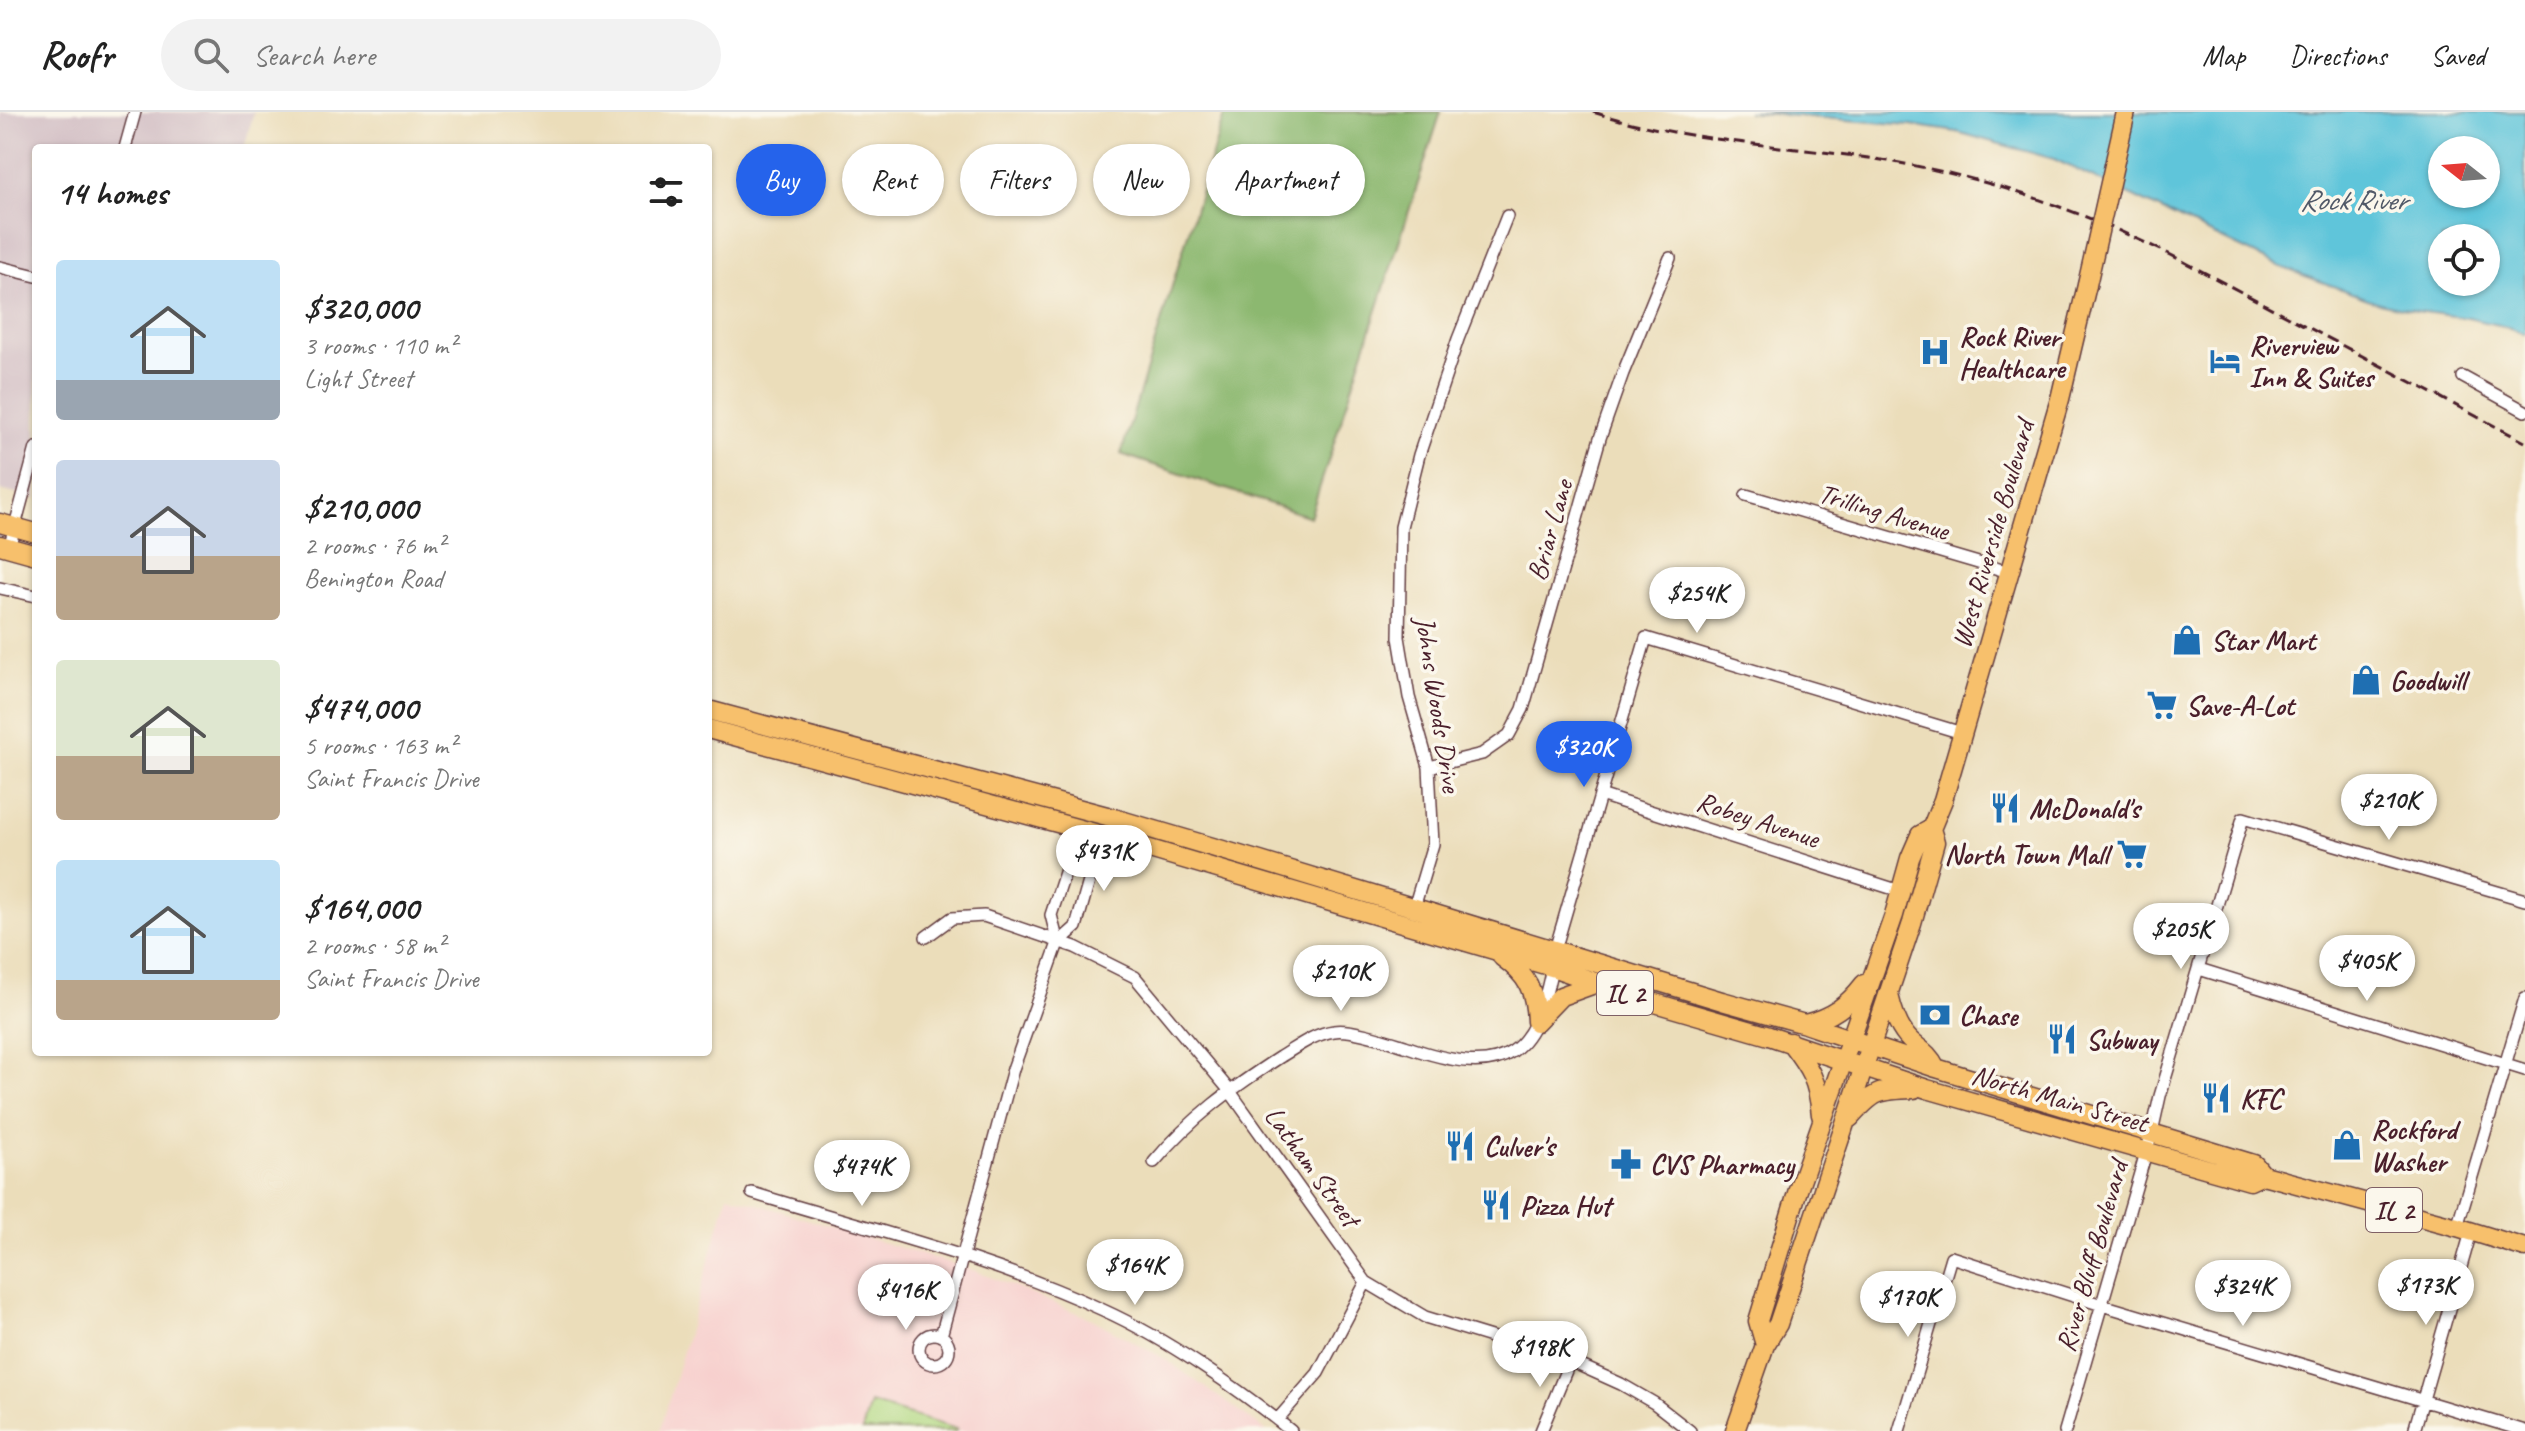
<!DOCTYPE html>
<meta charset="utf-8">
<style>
:root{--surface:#fff;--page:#f2f2f2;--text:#222;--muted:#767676;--line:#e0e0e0;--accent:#2563eb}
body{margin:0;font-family:Caveat,sans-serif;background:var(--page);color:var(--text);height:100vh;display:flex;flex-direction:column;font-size:30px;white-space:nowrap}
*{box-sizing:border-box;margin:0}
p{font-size:26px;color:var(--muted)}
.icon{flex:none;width:44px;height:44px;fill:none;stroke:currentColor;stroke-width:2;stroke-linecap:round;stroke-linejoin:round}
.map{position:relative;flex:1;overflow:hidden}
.drawer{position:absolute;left:32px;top:32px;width:680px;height:912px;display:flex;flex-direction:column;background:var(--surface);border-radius:8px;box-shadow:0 2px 6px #0004}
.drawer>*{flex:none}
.banner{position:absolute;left:736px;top:32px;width:760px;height:72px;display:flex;gap:16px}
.needle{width:52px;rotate:287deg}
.tools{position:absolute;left:2428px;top:24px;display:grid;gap:16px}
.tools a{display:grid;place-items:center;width:72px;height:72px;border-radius:50%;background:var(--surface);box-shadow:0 2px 6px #0004;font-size:40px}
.price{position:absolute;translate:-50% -68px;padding:0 18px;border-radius:28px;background:#fff;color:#222;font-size:26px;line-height:52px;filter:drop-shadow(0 2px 4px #0008)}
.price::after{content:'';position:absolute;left:50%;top:48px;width:24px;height:18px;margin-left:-12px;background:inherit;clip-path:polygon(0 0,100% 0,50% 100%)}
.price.on{background:var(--accent);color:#fff}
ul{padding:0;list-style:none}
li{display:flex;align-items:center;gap:24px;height:200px;padding:0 24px}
li span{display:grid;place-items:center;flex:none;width:224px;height:160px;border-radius:8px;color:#555}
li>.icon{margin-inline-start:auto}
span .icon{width:96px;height:96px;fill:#fffc;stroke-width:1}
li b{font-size:34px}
h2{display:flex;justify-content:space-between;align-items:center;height:96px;padding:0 24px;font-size:34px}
.tag{padding:0 28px;border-radius:36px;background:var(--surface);box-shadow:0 2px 6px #0004;font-size:28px;line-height:72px}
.tag.on{background:var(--accent);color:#fff}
header{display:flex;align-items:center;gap:48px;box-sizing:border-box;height:112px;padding:0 40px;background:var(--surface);border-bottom:2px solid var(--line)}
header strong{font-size:38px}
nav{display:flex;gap:44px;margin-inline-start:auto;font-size:28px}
.search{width:560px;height:72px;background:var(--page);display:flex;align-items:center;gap:20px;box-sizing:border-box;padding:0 28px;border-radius:44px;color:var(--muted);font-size:30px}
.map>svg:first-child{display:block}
</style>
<header>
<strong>Roofr</strong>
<div class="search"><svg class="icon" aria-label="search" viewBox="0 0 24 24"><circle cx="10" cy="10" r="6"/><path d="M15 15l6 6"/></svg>Search here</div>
<nav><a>Map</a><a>Directions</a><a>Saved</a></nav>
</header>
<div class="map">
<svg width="2525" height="1319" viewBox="0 0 2525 1319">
<rect width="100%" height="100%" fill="#fbf7ec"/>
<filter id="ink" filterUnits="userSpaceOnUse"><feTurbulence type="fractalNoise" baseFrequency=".0125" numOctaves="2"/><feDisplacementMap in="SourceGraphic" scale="16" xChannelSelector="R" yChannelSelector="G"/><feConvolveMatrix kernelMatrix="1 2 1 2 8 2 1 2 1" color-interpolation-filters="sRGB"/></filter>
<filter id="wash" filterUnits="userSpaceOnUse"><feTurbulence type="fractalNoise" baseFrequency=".006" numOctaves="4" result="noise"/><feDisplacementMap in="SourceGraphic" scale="32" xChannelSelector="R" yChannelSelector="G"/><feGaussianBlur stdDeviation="1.8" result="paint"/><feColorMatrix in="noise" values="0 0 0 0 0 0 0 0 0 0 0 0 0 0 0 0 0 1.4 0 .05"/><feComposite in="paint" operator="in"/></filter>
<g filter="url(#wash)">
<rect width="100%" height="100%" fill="#ebddba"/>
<path fill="#f7d0ce" d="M728,1083L976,1159L1092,1207L1165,1247L1267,1319H660Z"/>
<path fill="#d2bec4" d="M0,0H254L244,36H36V387L0,378Z"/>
<path fill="#b1d881" stroke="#7e7c56" stroke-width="2" d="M870,1291L957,1317L956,1319H862Z"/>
<path fill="#8cb86f" stroke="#6b6c4d" stroke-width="2" d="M1225,0H1441L1310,405L1121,342Z"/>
<path fill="#5ec5da" stroke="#547282" stroke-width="2" fill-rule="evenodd" d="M1747,0H2525V222L2511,216L2468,206L2417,199L2379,191L2281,155L2054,47L1957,20L1911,13ZM2442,38H2486V82H2442ZM2442,126H2486V170H2442Z"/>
</g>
<g filter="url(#ink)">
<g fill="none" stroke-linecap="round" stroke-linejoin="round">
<g stroke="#623c40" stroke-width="14">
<path id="street" d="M125,36L135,0
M0,155L36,164
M2463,265L2525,299
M1746,383L2009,460
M9,436L36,336
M0,476L36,484
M1429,655L1482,642L1509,623L1523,597L1600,326L1623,261L1670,146
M1600,683L1900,779
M1413,799L1433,732L1429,655L1409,585L1399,525L1401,415L1419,343L1458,227L1507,104
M926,825L952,806L984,804L1075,835L1135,865L1229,978L1366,1170L1425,1205L1570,1249L1621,1272L1654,1291L1690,1319
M1058,831L1051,803L1080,715
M2199,857L2525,958
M1154,1050C1191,1006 1232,976 1280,945C1297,935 1313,922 1334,919C1350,916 1389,929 1405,934C1509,971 1538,943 1555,838L1646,526L1962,621
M752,1081C869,1117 991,1146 1103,1198C1165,1226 1238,1276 1291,1319
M2457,1115L2525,886
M919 1237a15 15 0 1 1 30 0a15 15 0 1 1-30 0Z
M941,1224L1013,957L1058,831L1076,815L1103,720
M1277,1308L1318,1261L1366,1170
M1541,1319L1570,1249
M1899,1319L1951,1145L2102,1193L2525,1319
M2065,1319L2152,1020L2160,984L2243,706L2525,788
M2414,1319L2471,1120"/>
</g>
<g stroke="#623c40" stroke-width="21">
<path id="primary" d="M0,411L36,421
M0,433L36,443
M708,598L1107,704L1260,749L1722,889L1805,912L1936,956L2254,1052L2263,1063L2457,1115L2525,1136
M708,617L1102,723L1552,855L1655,891L1769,924L1927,977L2250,1069L2263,1063
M1502,845C1528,864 1535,878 1536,910
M1889,883C1892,896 1896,910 1904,921C1914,936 1926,936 1936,956
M1536,910L1561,884L1597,871
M1805,912C1832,905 1847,894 1864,872
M1790,930C1810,956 1818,969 1821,1003
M1850,1006C1874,979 1878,978 1914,977
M1765,1233L1758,1209L1797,1081L1894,803L1910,746L1920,723L1931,717L1943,688L2060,287L2087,173
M1735,1319L1765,1233L1778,1212L1912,811L1935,730L1931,717"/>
</g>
<use href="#street" stroke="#fff" stroke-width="11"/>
<use href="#primary" stroke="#f7c06c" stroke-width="18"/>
<path stroke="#4a1f2b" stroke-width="3" stroke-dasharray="12 6" stroke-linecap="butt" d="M1593,0C1689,31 1789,33 1888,49C1987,65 2082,99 2171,143L2525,330"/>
<g stroke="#623c40" stroke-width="21" stroke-linecap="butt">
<path id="primary-bridge" d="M2087,173L2126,0"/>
</g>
<use href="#primary-bridge" stroke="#f7c06c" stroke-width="18"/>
</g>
</g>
<defs>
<g id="hospital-bare" transform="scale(2.4)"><path d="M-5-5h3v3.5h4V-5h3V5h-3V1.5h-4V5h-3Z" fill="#1f6fb2" stroke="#fbf7ec" stroke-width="2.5" paint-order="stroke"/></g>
<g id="hotel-bare" transform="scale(2.4)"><path d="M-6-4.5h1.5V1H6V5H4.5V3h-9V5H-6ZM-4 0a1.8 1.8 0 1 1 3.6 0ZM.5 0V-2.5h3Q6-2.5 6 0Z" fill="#1f6fb2" stroke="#fbf7ec" stroke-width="2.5" paint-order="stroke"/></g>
<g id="shop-bare" transform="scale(2.4)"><path d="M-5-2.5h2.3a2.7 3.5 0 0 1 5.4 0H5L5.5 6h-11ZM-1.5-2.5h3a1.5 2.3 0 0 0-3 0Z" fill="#1f6fb2" stroke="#fbf7ec" stroke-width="2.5" paint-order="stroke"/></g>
<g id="supermarket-bare" transform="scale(2.4)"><path d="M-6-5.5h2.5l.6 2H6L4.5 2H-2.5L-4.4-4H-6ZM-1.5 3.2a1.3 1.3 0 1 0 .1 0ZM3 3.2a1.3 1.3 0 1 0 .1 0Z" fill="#1f6fb2" stroke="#fbf7ec" stroke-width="2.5" paint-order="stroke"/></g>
<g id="restaurant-bare" transform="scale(2.4)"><path d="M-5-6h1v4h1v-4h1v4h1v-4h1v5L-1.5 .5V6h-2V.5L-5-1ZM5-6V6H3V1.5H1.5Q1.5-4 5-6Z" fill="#1f6fb2" stroke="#fbf7ec" stroke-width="2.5" paint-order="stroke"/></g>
<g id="bank-bare" transform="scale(2.4)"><path d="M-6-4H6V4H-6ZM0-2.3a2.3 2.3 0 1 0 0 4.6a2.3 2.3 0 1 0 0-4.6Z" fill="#1f6fb2" stroke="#fbf7ec" stroke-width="2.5" paint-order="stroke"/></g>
<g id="pharmacy-bare" transform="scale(2.4)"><path d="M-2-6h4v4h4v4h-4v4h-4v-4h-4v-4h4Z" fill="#1f6fb2" stroke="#fbf7ec" stroke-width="2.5" paint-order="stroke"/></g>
</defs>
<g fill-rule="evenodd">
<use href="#hospital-bare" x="1935" y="240"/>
<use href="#hotel-bare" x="2225" y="249"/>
<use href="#shop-bare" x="2187" y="528"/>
<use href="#shop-bare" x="2366" y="568"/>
<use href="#supermarket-bare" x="2162" y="593"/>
<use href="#restaurant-bare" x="2005" y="696"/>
<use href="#supermarket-bare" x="2132" y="742"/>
<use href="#bank-bare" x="1935" y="903"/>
<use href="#restaurant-bare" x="2062" y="927"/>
<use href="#restaurant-bare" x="2216" y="986"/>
<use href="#shop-bare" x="2347" y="1033"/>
<use href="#restaurant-bare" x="1460" y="1034"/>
<use href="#pharmacy-bare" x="1626" y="1052"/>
<use href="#restaurant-bare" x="1496" y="1093"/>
</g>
<g text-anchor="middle" stroke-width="7" stroke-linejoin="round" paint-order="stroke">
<g fill="#fbf7ec" stroke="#7f6065" stroke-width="2">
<rect x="1597" y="859" width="56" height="44" rx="6"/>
<rect x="2366" y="1076" width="56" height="44" rx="6"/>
</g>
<g font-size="26" font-weight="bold" fill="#4a1f2b">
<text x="1625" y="890">IL 2</text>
<text x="2394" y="1107">IL 2</text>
</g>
<g font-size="28" font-weight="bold" fill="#4a1f2b" stroke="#fbf7ec" text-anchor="start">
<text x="1959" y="234">Rock River<tspan x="1959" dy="32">Healthcare</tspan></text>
<text x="2249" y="243">Riverview<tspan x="2249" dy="32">Inn &amp; Suites</tspan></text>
<text x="2211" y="538">Star Mart</text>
<text x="2390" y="578">Goodwill</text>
<text x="2186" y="603">Save-A-Lot</text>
<text x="2029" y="706">McDonald's</text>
<text x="2108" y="752" text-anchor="end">North Town Mall</text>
<text x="1959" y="913">Chase</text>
<text x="2086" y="937">Subway</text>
<text x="2240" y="996">KFC</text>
<text x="2371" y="1027">Rockford<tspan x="2371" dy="32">Washer</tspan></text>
<text x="1484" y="1044">Culver's</text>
<text x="1650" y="1062">CVS Pharmacy</text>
<text x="1520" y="1103">Pizza Hut</text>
</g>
<g font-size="28" fill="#4a1f2b" stroke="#fbf7ec">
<text transform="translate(1884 399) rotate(17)" y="10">Trilling Avenue</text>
<text transform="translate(1549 418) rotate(-74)" y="10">Briar Lane</text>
<text transform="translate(1992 422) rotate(-74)" y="10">West Riverside Boulevard</text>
<text transform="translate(1439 592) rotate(81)" y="10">Johns Woods Drive</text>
<text transform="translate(1758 707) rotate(18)" y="10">Robey Avenue</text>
<text transform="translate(2060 986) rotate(16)" y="10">North Main Street</text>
<text transform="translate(1313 1054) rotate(54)" y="10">Latham Street</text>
<text transform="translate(2091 1144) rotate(-74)" y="10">River Bluff Boulevard</text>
</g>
<g font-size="30" font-style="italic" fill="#515968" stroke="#fbf7ec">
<text x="2353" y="98">Rock River</text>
</g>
</g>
</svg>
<div class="tools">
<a><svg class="needle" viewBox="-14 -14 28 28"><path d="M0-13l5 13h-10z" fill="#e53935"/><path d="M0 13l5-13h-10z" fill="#767676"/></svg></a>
<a><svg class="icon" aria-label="locate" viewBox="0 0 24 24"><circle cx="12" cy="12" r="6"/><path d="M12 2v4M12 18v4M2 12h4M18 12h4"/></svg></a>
</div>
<b class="price" style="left:1697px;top:523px">$254K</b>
<b class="price on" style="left:1584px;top:677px">$320K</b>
<b class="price" style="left:2389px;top:730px">$210K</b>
<b class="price" style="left:1104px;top:781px">$431K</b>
<b class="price" style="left:2181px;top:859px">$205K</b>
<b class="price" style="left:2367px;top:891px">$405K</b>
<b class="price" style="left:1341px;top:901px">$210K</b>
<b class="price" style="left:862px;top:1096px">$474K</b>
<b class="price" style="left:1135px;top:1195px">$164K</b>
<b class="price" style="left:2426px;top:1215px">$173K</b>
<b class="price" style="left:2243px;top:1216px">$324K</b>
<b class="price" style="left:906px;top:1220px">$416K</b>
<b class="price" style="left:1908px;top:1227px">$170K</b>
<b class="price" style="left:1540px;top:1277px">$198K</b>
<div class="banner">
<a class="tag on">Buy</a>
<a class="tag">Rent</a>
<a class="tag">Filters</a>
<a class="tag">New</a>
<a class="tag">Apartment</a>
</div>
<section class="drawer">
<h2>14 homes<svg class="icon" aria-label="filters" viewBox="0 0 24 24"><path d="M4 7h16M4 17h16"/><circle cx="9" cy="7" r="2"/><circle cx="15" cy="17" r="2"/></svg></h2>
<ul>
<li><span style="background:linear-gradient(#bfe0f5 75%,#9aa5b1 0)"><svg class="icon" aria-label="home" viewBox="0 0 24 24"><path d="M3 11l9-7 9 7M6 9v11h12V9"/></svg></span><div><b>$320,000</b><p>3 rooms · 110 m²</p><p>Light Street</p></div></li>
<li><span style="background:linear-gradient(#c9d6e8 60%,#b9a48a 0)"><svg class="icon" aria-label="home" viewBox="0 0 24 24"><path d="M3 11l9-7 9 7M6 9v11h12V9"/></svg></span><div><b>$210,000</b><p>2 rooms · 76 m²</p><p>Benington Road</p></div></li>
<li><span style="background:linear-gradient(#dfe7d0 60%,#b9a48a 0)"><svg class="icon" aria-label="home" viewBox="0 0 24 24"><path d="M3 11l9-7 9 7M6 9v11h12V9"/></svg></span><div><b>$474,000</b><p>5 rooms · 163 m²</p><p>Saint Francis Drive</p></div></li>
<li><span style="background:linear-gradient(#bfe0f5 75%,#b9a48a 0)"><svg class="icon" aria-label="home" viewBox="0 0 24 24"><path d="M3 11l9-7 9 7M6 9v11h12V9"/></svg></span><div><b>$164,000</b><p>2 rooms · 58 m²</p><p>Saint Francis Drive</p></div></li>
</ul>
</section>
</div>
